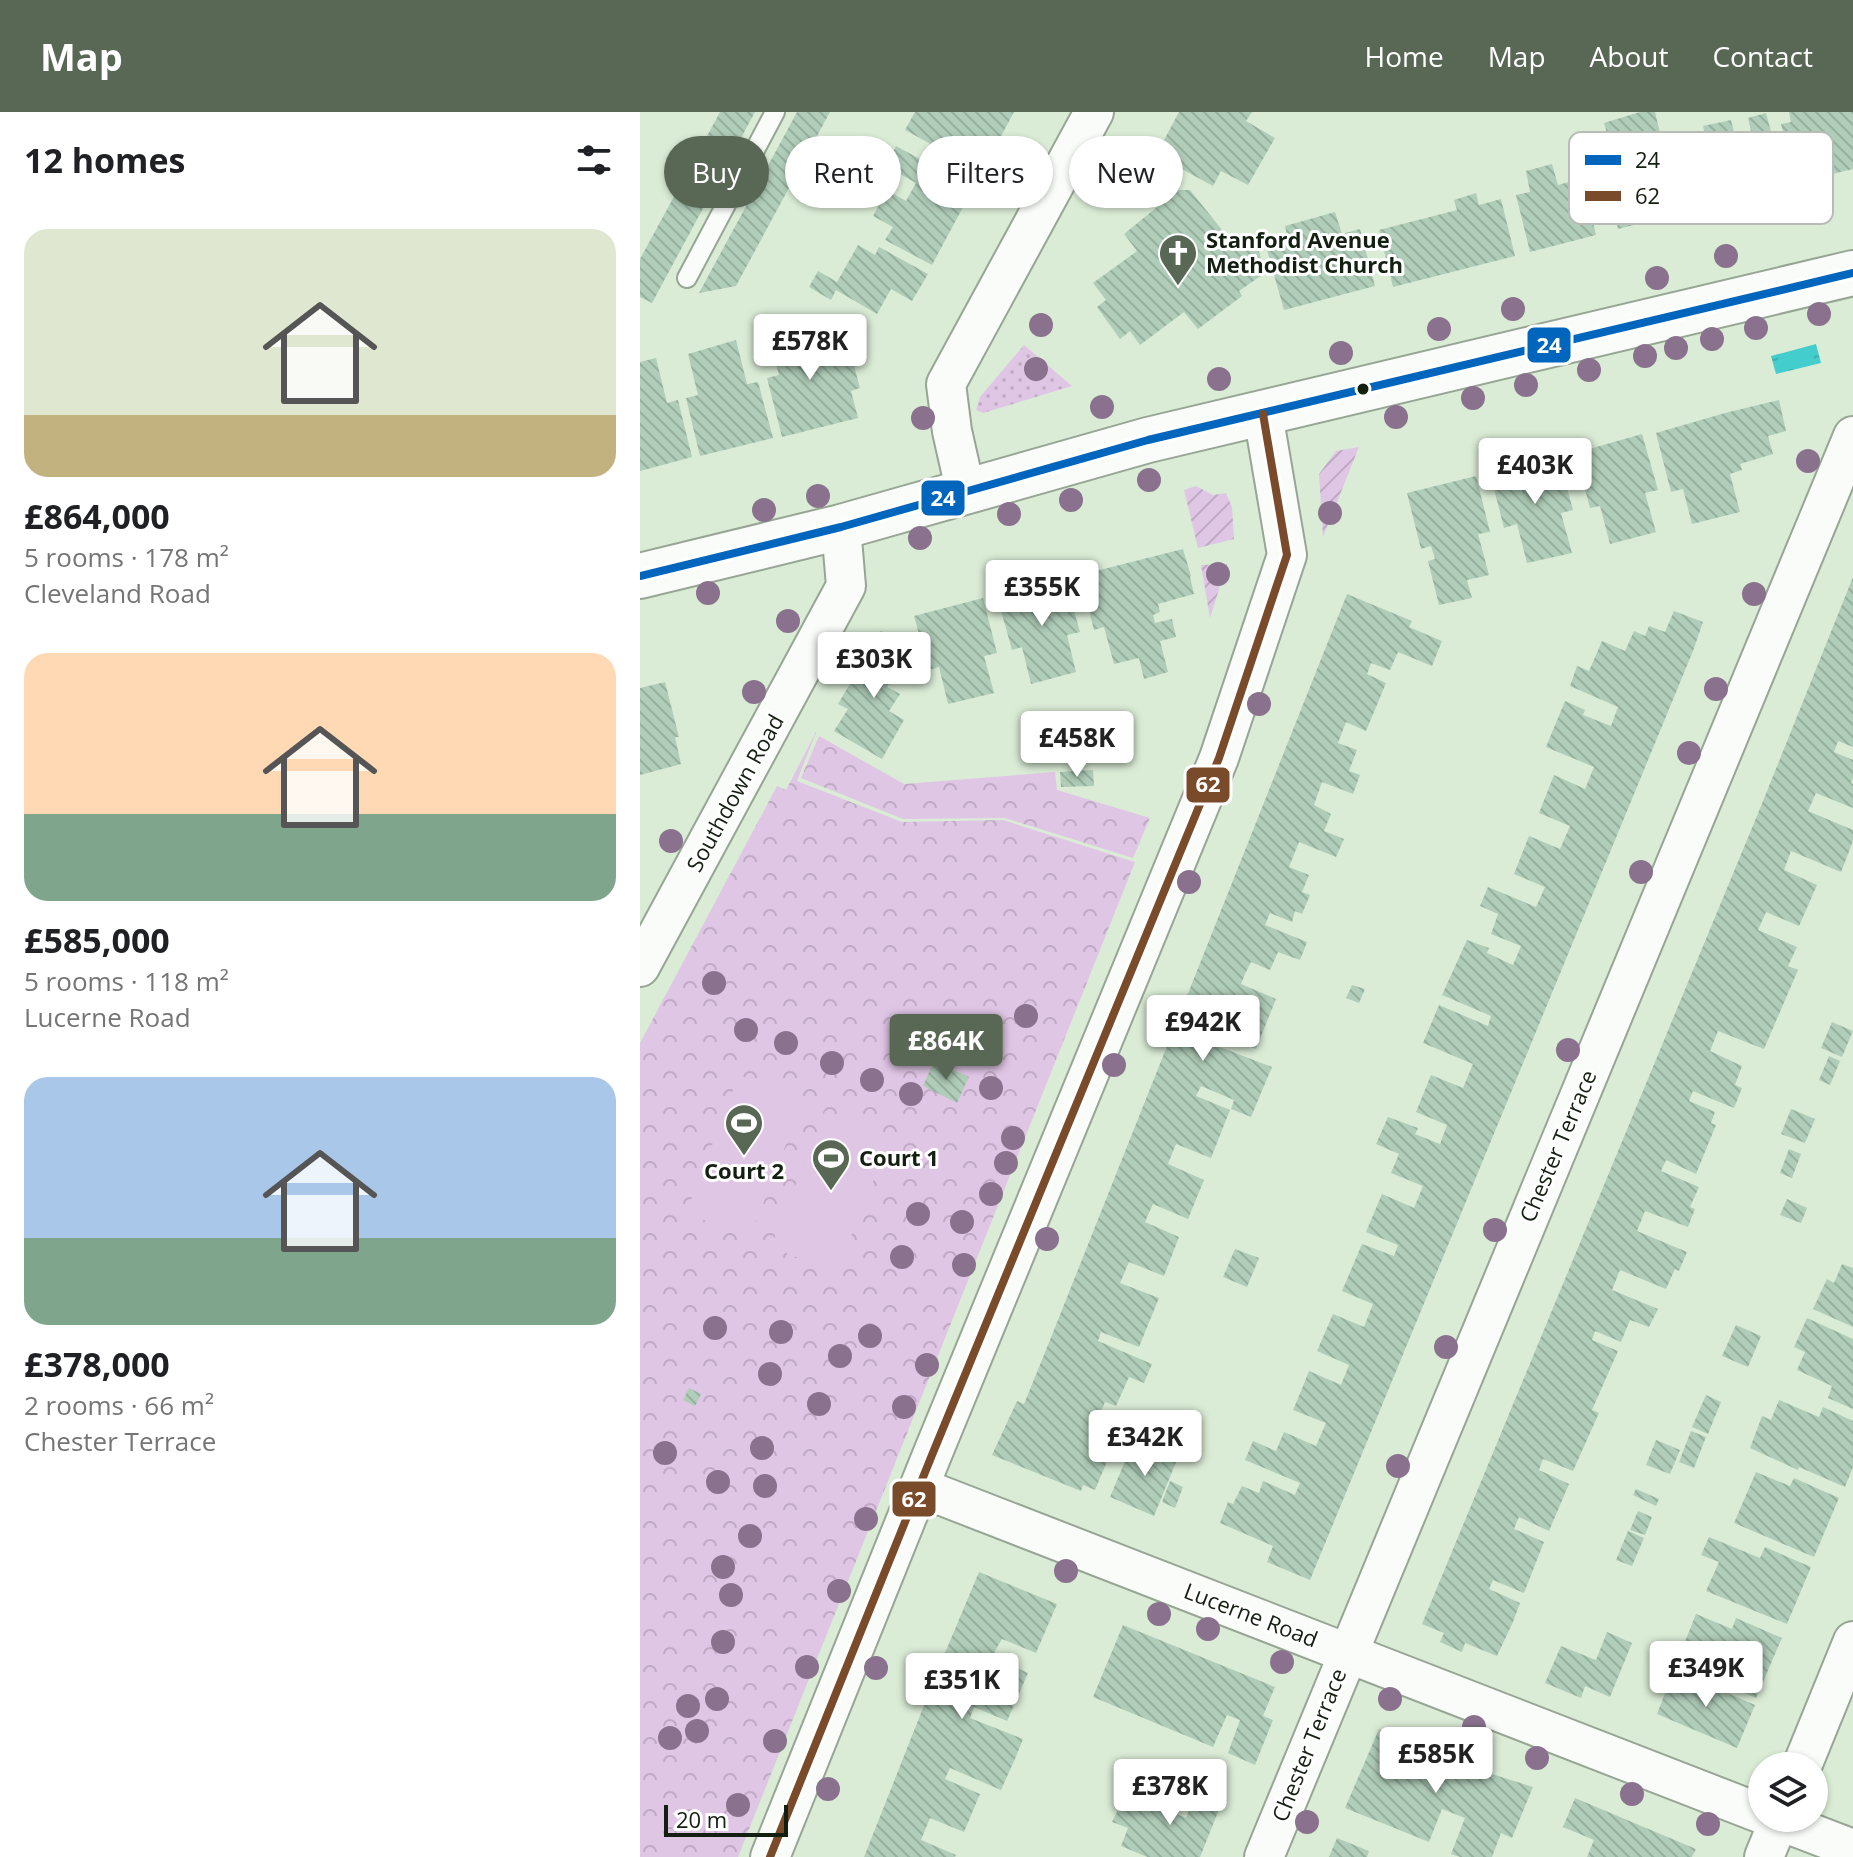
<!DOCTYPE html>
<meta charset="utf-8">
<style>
:root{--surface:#fff;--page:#f6f6f6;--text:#202124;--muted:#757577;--accent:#596755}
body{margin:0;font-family:"Open Sans",sans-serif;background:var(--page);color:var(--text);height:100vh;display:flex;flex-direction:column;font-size:30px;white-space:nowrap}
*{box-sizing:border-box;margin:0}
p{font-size:26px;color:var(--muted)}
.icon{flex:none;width:44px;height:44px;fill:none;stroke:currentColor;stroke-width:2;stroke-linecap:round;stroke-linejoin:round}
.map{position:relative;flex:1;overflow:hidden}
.panel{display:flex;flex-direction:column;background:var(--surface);width:640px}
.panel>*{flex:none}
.banner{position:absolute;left:24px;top:24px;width:760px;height:72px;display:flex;gap:16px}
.buttons{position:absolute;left:1108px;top:1640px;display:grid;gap:16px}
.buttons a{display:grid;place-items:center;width:80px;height:80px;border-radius:50%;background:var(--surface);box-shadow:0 2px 6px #0004;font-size:40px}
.scale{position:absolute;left:24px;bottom:20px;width:124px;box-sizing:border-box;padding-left:8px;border:4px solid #131f10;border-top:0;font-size:22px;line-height:28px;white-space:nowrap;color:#131f10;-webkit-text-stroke:6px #fff;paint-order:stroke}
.price{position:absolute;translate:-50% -68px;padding:0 18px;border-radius:8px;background:#fff;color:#222;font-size:26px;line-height:52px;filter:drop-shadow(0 2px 4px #0008)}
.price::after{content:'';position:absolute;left:50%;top:48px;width:24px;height:18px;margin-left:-12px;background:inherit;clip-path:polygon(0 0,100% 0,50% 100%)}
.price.on{background:var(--accent);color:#fff}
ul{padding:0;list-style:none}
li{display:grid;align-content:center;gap:16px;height:424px;padding:0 24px}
li span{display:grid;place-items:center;height:248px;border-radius:24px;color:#555}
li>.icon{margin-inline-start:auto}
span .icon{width:144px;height:144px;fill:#fffc;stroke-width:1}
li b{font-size:34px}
h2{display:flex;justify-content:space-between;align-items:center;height:96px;padding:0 24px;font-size:34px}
.pill{padding:0 28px;border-radius:36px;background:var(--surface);box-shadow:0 2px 6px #0004;font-size:28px;line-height:72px}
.pill.on{background:var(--accent);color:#fff}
header{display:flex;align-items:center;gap:48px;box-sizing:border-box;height:112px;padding:0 40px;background:var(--accent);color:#fff}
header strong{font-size:38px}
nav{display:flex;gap:44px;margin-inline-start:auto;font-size:28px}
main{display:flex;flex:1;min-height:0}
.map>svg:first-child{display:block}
</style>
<header>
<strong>Map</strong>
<nav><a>Home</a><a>Map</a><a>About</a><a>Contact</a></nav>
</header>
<main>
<section class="panel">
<h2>12 homes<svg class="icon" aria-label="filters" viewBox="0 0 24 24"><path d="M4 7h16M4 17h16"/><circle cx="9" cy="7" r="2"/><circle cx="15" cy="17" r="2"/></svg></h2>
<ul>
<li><span style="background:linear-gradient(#dfe7d0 75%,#c2b280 0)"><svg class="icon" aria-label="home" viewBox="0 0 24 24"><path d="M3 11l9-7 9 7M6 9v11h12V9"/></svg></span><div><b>£864,000</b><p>5 rooms · 178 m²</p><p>Cleveland Road</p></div></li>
<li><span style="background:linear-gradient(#ffd9b3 65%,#7fa58c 0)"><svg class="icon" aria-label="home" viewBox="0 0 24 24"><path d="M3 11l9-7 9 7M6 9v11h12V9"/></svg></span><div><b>£585,000</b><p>5 rooms · 118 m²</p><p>Lucerne Road</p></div></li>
<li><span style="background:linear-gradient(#a9c7e8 65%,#7fa58c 0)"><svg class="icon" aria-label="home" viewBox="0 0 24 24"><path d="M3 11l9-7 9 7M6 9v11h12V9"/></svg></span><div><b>£378,000</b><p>2 rooms · 66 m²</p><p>Chester Terrace</p></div></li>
</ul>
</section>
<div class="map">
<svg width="1213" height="1745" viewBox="0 0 1213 1745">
<defs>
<pattern id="grass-dots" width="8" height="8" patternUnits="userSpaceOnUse" patternTransform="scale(2)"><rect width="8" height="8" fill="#e0c6e5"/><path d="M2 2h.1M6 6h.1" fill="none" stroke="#bfaac3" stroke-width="1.8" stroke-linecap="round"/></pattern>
<pattern id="forest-crowns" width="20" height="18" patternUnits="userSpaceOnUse" patternTransform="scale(2)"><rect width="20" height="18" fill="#e0c6e5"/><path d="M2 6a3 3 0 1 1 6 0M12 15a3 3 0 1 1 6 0" fill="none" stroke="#bfaac3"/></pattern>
<pattern id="garden-furrows" width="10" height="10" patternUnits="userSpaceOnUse" patternTransform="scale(2)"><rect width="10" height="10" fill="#e0c6e5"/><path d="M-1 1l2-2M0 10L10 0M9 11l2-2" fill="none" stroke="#bfaac3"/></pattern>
<pattern id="water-ripples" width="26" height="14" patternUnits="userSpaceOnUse" patternTransform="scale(2)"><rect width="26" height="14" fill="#44cdcd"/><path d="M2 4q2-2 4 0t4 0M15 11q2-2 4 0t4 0" fill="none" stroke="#3bb0af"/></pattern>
<pattern id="building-back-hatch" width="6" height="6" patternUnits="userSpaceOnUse" patternTransform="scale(2)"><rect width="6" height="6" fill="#b0cdb9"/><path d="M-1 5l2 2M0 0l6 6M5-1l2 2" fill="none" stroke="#96b09e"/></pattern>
</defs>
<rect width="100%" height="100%" fill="#daecd6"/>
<path fill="url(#grass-dots)" d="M384,233L432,274L343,301L336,298L340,285Z"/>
<path fill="url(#forest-crowns)" d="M177,618L157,669L262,710L363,708L495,750L98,1745H0V931L137,674L146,678Z
M179,624L264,672L415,660L417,678L510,706L493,746L365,706L263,707L161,666Z"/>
<path fill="url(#garden-furrows)" d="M719,335L683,425L679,362L696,339Z
M556,374L573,383L586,381L592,395L594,427L558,436L544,378Z
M587,452L570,506L561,453Z"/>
<path fill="#e0c6e5" d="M99,963L163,988L110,1126L46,1101Z
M185,999L251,1025L196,1161L131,1135Z"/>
<path fill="url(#water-ripples)" d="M1176,232L1181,251L1136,262L1131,244Z"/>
<path fill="url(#building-back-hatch)" d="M80,0H115L12,191L0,185V147Z
M157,0H190L96,174L59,181Z
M275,0H374L292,153L245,128L253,115L233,104L247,78L266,89L276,71L246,54L256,34L289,52L298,36L265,18Z
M539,0H612L606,9L635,26L608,73L581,59L573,74L516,43Z
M1000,0H1015L1023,34L1035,30L1050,99L978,117L963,51L975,49L964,11Z
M1149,0H1213V57L1156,71L1141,12L1151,10Z
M1126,1L1143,65L1129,68L1132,75L1095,85L1097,92L1071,97L1055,39L1068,36L1063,14L1091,8L1096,28L1112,24L1108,6Z
M912,52L918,73L943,66L946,78L957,74L965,107L953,110L956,123L890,140L876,83L890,80L886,59Z
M538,78H550L590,128L596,124L606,133L616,128L625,161L599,179L602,184L558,217L544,200L500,233L490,219L480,227L457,195L466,188L453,171L497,139L484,122Z
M836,81L839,93L861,87L875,144L753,175L739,118L817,98L814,88Z
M695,100L702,122L720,117L735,174L644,198L627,138L649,132L645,114Z
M218,133L235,143L239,135L288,162L272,189L251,177L237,202L196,178L191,188L169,175L178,159L197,170Z
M177,207L188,252L212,246L220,276L211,279L218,306L142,325L127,266L139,263L128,221Z
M96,228L107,272L118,270L133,326L60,344L46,286L58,283L48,242Z
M16,246L27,291L38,288L52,345L0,359V250Z
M1139,288L1146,319L1128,324L1133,342L1100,352L1102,358L1090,362L1100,400L1052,412L1043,377L1031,380L1016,321L1085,301Z
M1002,322L1018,378L1005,381L1016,420L970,432L960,394L950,396L935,341Z
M918,343L933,398L921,401L932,441L887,451L877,412L864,416L850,361Z
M836,364L850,420L838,422L849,463L827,468L832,486L799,493L788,449L795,447L791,434L781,437L767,381Z
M543,437L551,464L550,465L554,482L518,492L520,500L513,503L515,511L532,507L536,525L520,529L528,560L504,567L499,546L474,552L464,515L454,518L440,463Z
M1213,465V635L1198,629L1194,640L1213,648V666L1211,671L1213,672V696L1176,681L1168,699L1213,718V728L1210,737L1201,760L1151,739L1144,758L1177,773L1159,814L1126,800L1118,818L1157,835L1148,854L1158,858L1124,937L1078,919L1070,939L1102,954L1095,973L1102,976L1094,996L1053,979L1049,989L1075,1000L1071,1011L1076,1013L1056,1062L1026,1048L1021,1059L1059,1075L1050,1095L1055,1097L1048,1115L1005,1099L997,1119L1047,1140L1039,1159L1035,1157L1026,1177L980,1158L972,1178L1018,1197L1009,1215L990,1208L981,1230L955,1219L952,1228L978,1239L952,1298L959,1301L933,1359L903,1347L899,1358L929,1372L909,1419L879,1405L874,1417L904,1430L884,1481L853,1468L849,1477L880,1491L873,1510L857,1544L825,1531L822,1540L800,1530L804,1521L782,1512L1119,699Z
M425,466L440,520L427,523L436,560L391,572L382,535L372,538L357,484Z
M707,482L772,509L769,515L802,529L792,554L758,540L750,558L731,551L727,562L746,571L734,600L726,619L706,610L698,631L717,638L709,659L720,663L713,682L682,670L674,693L691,702L684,719L704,727L696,745L659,730L649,755L669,763L662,780L670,783L662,802L655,799L652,810L630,801L625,813L667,830L660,848L638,840L630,858L611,850L605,862L601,872L636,887L616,937L582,923L577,934L632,955L611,1005L591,997L594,988L561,974L556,984L590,998L571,1046L536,1032L528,1052L564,1068L548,1107L513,1092L505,1110L539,1125L524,1164L489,1150L480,1171L519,1186L499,1235L461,1220L458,1229L512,1252L504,1271L489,1265L476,1294L465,1290L453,1319L476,1328L455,1378L443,1373L441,1379L352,1343L377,1289L384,1292L408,1233Z
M343,486L357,541L344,544L354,581L308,592L299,555L289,558L274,504Z
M1034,499L1063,510L1053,539L670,1468L627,1450L633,1434L580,1411L588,1390L593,1392L602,1374L619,1381L623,1369L655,1383L660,1371L605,1348L613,1329L636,1339L644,1320L676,1334L686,1311L653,1298L661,1279L669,1259L701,1273L709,1253L677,1239L693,1202L724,1215L733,1192L702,1179L722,1132L754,1144L758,1133L726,1120L742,1082L774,1096L783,1074L751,1061L759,1042L736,1032L748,1005L778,1016L775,1022L800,1032L807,1013L776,1000L791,963L823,976L833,952L783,931L799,893L848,914L851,904L802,883L827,828L849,836L847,841L873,853L881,834L851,822L858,802L840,794L848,775L896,795L905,775L874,762L889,724L920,737L930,714L899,701L914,663L945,677L954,655L906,635L925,589L945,598L943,603L971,614L978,595L930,574L937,554L949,559L962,529L985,539L994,519L1005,524L1009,514L1025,520Z
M240,519L268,528L258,557L247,575L260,582L249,599L264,608L242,647L194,619L208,597L198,592L218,558L227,563L236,549L231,548Z
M25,570L39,625H35L41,652L0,663V576Z
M453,658L454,674L421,675L420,660Z
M712,873L725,877L719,891L706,886Z
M1192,910L1213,919L1202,945L1181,936Z
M1189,944L1200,949L1190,973L1179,968Z
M294,949L329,965L317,991L283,974Z
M1151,997L1175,1007L1165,1031L1141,1022Z
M1149,1037L1161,1042L1152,1066L1140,1061Z
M1147,1087L1167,1096L1161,1111L1140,1103Z
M595,1137L619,1146L607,1175L583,1165Z
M1202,1152L1213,1156V1215L1173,1197L1187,1167L1194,1171Z
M1167,1206L1213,1227V1297L1188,1286L1192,1274L1157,1258L1165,1240L1154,1235Z
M1096,1213L1121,1224L1108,1255L1082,1244Z
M49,1276L61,1282L55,1294L43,1288Z
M1066,1283L1081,1290L1068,1322L1052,1315Z
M1139,1288L1179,1305L1183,1295L1213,1309V1355L1205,1375L1159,1355L1158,1358L1110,1336L1122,1304L1131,1308Z
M1051,1319L1066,1325L1054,1356L1039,1350Z
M1016,1328L1040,1338L1030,1362L1006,1353Z
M504,1329L539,1343L514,1404L470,1385L488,1342L497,1346Z
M1116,1360L1150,1374L1154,1366L1199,1386L1174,1445L1094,1411Z
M530,1369L543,1375L535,1396L522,1390Z
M996,1377L1019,1387L1016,1394L993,1383Z
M998,1399L1012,1405L1005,1423L990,1418Z
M988,1419L1004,1426L992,1454L976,1448Z
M1069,1425L1120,1446L1125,1435L1171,1455L1147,1512L1066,1479L1079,1450L1061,1443Z
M339,1460L417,1492L396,1541L362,1527L356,1537L353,1546L388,1561L367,1609L334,1595L330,1606L383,1627L375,1647L361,1678L310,1656L305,1667L340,1682L324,1720L290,1706L281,1728L316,1743L315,1745H224L302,1548Z
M1056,1502L1092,1517L1096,1506L1142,1526L1116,1586L1036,1552Z
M483,1513L635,1575L623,1604L633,1608L615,1653L588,1641L600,1608L587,1603L573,1635L453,1585Z
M967,1520L992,1531L970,1585L945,1574L941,1586L905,1571L921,1534L956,1548Z
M1034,1558L1115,1593L1097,1636L1017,1602Z
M739,1617L855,1663L893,1675L872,1726L861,1721L852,1745H820L811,1742L825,1706L802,1697L789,1730L705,1696Z
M558,1675L584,1685L560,1745H507L481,1734L488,1716L472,1710L481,1692L497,1698L501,1687L546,1706Z
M935,1686L1056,1737L1052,1745H947L954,1728L923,1715Z
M697,1726L729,1739L727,1745H689Z"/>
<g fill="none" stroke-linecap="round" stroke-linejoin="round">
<g stroke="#97a594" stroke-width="22">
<path id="lane" d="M47,166L135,0"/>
</g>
<g stroke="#97a594" stroke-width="42">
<path id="street" d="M326,381L312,319L306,272L454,0
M0,855L206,474L201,415
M279,1375L1122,1702
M1162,1654L1213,1529
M1132,1706L1213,1737
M130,1745L292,1343L579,646L647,443L623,302
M624,1745L1213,324
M1124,1745L1140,1706"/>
</g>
<g stroke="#97a594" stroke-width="48">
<path id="secondary" d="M0,464L201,415L508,328L1213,161"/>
</g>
<use href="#lane" stroke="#f9fcf9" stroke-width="18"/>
<use href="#street" stroke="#f9fcf9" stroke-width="38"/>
<use href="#secondary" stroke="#f9fcf9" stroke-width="44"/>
<g stroke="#fff" stroke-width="14">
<path id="bus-1" d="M0,464L201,415L508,328L1213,161"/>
</g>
<g stroke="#fff" stroke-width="14">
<path id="bus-2" d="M130,1745L292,1343L579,646L647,443L623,302"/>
</g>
<use href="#bus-1" stroke="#0065bd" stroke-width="8"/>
<use href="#bus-2" stroke="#7a4b2a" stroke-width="8"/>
</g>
<g fill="#8a728e">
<circle cx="1086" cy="144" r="12"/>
<circle cx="1017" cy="166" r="12"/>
<circle cx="873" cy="197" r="12"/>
<circle cx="1179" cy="202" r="12"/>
<circle cx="401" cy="213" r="12"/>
<circle cx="1116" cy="216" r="12"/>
<circle cx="799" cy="217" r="12"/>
<circle cx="1072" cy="227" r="12"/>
<circle cx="1036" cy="236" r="12"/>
<circle cx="701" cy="241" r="12"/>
<circle cx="1005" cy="244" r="12"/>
<circle cx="396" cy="257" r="12"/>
<circle cx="949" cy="258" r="12"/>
<circle cx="579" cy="267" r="12"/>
<circle cx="886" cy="273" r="12"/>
<circle cx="833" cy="286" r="12"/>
<circle cx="462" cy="295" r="12"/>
<circle cx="756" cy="305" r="12"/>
<circle cx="283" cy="306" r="12"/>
<circle cx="1168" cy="349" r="12"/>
<circle cx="509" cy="368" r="12"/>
<circle cx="178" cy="384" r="12"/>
<circle cx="431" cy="388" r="12"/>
<circle cx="124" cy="398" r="12"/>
<circle cx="690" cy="401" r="12"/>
<circle cx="369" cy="402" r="12"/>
<circle cx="280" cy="426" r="12"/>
<circle cx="578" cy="462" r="12"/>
<circle cx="68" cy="481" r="12"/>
<circle cx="1114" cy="482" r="12"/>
<circle cx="148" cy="509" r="12"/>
<circle cx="1076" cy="577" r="12"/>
<circle cx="114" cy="580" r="12"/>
<circle cx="619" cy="592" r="12"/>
<circle cx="1049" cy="641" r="12"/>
<circle cx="31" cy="729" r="12"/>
<circle cx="1001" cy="760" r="12"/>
<circle cx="549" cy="770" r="12"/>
<circle cx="74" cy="871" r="12"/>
<circle cx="386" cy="904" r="12"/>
<circle cx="106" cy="918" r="12"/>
<circle cx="146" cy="931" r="12"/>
<circle cx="928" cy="938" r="12"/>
<circle cx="192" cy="951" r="12"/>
<circle cx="474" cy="953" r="12"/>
<circle cx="232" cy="968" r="12"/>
<circle cx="351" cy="976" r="12"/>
<circle cx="271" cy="982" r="12"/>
<circle cx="373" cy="1026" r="12"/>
<circle cx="366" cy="1051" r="12"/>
<circle cx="351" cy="1082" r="12"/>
<circle cx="278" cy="1102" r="12"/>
<circle cx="322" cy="1110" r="12"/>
<circle cx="855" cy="1118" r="12"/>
<circle cx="407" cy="1127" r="12"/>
<circle cx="262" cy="1145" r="12"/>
<circle cx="324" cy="1153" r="12"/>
<circle cx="75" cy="1216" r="12"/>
<circle cx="141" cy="1220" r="12"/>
<circle cx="230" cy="1224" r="12"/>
<circle cx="806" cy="1235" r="12"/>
<circle cx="200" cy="1244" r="12"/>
<circle cx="287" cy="1253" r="12"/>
<circle cx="130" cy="1262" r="12"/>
<circle cx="179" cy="1292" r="12"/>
<circle cx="264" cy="1295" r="12"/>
<circle cx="122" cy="1336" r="12"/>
<circle cx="25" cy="1341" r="12"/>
<circle cx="758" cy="1354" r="12"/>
<circle cx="78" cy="1370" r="12"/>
<circle cx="125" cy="1374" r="12"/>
<circle cx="226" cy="1407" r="12"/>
<circle cx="110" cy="1424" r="12"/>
<circle cx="83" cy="1455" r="12"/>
<circle cx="426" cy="1459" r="12"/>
<circle cx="199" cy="1479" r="12"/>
<circle cx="91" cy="1483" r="12"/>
<circle cx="519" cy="1502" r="12"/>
<circle cx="568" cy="1517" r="12"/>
<circle cx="83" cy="1530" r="12"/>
<circle cx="642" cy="1550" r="12"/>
<circle cx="167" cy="1555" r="12"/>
<circle cx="236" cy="1556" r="12"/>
<circle cx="77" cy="1587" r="12"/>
<circle cx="750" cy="1587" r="12"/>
<circle cx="48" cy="1594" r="12"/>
<circle cx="834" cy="1615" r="12"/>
<circle cx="57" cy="1619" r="12"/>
<circle cx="30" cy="1626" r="12"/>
<circle cx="135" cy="1629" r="12"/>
<circle cx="897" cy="1646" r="12"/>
<circle cx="188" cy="1677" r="12"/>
<circle cx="992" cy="1682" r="12"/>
<circle cx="98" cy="1693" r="12"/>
<circle cx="667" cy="1710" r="12"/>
<circle cx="1068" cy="1712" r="12"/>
</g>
<defs>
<g id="church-pin" transform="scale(2)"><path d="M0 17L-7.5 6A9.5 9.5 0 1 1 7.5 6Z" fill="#596755" stroke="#fff"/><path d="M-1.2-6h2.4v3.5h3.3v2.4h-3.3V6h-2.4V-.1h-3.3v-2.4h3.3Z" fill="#fff"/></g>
<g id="stadium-pin" transform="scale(2)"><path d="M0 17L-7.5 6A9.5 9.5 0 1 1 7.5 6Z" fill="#596755" stroke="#fff"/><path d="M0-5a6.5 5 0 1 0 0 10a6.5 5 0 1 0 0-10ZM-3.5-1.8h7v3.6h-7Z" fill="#fff"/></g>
</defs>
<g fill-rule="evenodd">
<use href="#church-pin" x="538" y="141"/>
<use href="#stadium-pin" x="104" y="1011"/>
<use href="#stadium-pin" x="191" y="1046"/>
</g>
<circle fill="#131f10" stroke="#fff" stroke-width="3" cx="723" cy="277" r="7"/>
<g text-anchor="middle" stroke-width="6" stroke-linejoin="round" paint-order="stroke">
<g font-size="22" font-weight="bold" fill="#131f10" stroke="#fff" text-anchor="start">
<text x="566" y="136">Stanford Avenue<tspan x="566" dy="25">Methodist Church</tspan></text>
<text x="219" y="1054">Court 1</text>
<text x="104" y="1067" text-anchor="middle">Court 2</text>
</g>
<g font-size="22" fill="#131f10" stroke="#fff">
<text transform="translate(95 681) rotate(-61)" y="8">Southdown Road</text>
<text transform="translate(918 1034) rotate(-67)" y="8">Chester Terrace</text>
<text transform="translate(611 1503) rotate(21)" y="8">Lucerne Road</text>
<text transform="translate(669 1633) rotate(-68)" y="8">Chester Terrace</text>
</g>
</g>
<rect x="929" y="20" width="264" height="92" rx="12" fill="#fff" stroke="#b8bcb7" stroke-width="2"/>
<rect x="945" y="43" width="36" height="10" fill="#0065bd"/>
<rect x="945" y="79" width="36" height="10" fill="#7a4b2a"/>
<g font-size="22" fill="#131f10">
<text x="995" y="56">24</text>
<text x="995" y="92">62</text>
</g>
<g stroke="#fff" stroke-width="3">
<rect x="886" y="214" width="46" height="38" rx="8" fill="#0065bd"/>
<rect x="280" y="367" width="46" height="38" rx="8" fill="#0065bd"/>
<rect x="545" y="654" width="46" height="38" rx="8" fill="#7a4b2a"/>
<rect x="251" y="1368" width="46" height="38" rx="8" fill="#7a4b2a"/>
</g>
<g font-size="22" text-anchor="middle" font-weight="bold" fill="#fff">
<text x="909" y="241">24</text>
<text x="303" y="394">24</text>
<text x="568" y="680">62</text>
<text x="274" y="1395">62</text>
</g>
</svg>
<div class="buttons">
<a><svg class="icon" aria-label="layers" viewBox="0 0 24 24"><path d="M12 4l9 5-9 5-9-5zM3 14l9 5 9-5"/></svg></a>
</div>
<div class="scale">20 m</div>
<b class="price" style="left:170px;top:270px">£578K</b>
<b class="price" style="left:895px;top:394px">£403K</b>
<b class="price" style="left:402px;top:516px">£355K</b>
<b class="price" style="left:234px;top:588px">£303K</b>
<b class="price" style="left:437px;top:667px">£458K</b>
<b class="price" style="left:563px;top:951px">£942K</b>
<b class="price on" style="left:306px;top:970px">£864K</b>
<b class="price" style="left:505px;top:1366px">£342K</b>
<b class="price" style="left:1066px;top:1597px">£349K</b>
<b class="price" style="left:322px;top:1609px">£351K</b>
<b class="price" style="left:796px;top:1683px">£585K</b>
<b class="price" style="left:530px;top:1715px">£378K</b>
<div class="banner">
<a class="pill on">Buy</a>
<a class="pill">Rent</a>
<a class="pill">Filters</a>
<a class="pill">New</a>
</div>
</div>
</main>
